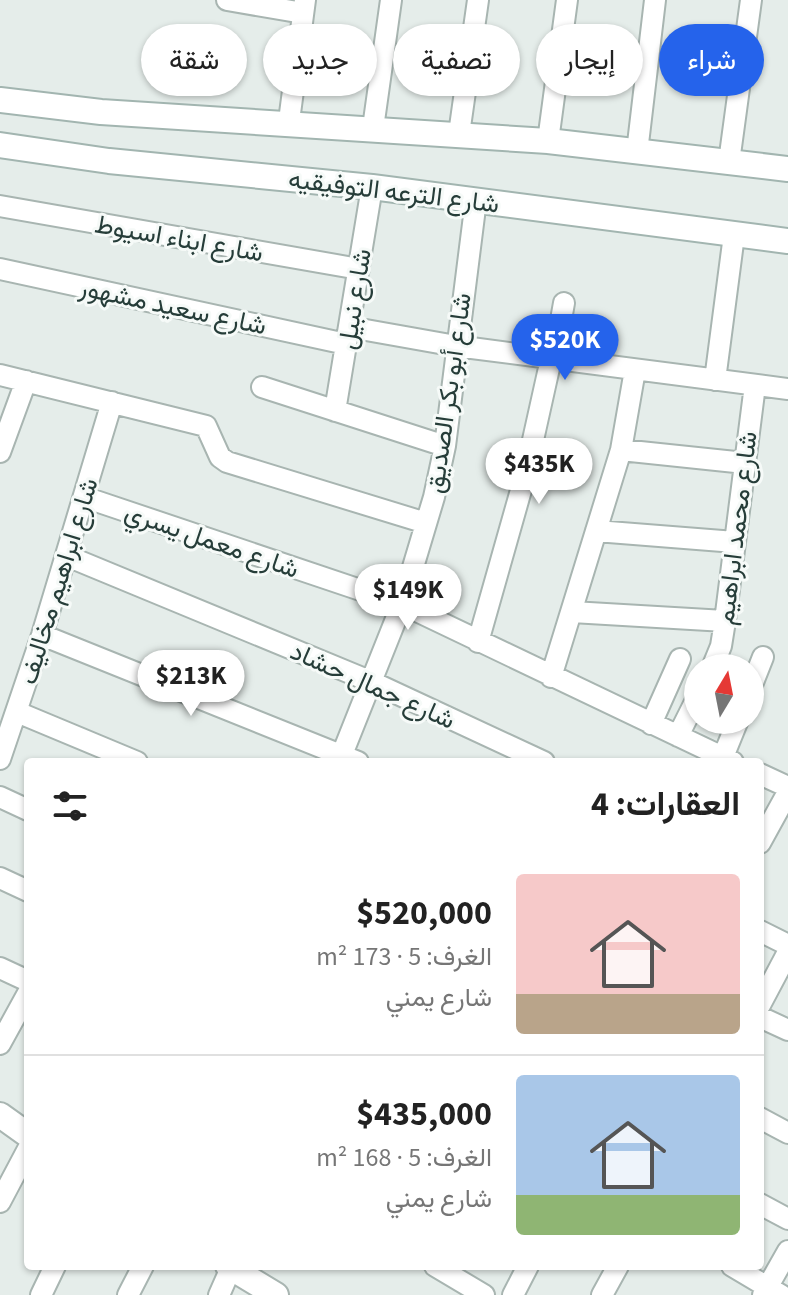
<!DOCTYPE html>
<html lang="ar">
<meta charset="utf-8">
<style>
:root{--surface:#fff;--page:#f2f2f2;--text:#222;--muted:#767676;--line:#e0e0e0;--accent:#2563eb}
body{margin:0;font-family:"Source Sans 3",Vazirmatn,sans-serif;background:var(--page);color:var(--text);direction:rtl;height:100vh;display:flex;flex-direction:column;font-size:30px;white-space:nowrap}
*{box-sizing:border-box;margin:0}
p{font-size:26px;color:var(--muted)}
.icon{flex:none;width:44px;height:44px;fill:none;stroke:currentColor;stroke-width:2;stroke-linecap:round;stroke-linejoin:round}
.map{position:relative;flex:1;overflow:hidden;direction:ltr}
.details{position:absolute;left:24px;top:758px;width:740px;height:512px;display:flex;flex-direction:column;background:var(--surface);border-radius:8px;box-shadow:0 2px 6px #0004;direction:rtl}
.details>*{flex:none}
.top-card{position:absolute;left:24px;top:24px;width:740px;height:72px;direction:rtl;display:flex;gap:16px}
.needle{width:52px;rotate:10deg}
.controls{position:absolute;left:684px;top:654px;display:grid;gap:16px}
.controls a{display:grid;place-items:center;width:80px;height:80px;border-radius:50%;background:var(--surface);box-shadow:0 2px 6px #0004;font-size:40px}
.price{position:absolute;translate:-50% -68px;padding:0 18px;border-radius:28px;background:#fff;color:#222;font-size:26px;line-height:52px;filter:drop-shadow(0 2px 4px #0008)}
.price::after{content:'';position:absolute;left:50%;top:48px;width:24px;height:18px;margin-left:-12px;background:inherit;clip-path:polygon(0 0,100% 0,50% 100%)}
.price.current{background:var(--accent);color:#fff}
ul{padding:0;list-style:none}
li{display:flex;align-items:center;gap:24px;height:200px;padding:0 24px}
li+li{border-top:2px solid var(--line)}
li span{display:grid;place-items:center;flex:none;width:224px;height:160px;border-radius:8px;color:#555}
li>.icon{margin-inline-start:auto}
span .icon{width:96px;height:96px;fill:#fffc;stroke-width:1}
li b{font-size:34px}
h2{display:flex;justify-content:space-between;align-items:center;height:96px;padding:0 24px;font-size:34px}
.tag{padding:0 28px;border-radius:36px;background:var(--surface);box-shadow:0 2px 6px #0004;font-size:28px;line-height:72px}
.tag.current{background:var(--accent);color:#fff}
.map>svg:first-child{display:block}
</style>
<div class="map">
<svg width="788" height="1295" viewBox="0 0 788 1295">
<rect width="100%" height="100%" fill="#e5edea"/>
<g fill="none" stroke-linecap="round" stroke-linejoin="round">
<g stroke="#a8b5b1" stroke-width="24">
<path id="minor" d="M227,0L303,13
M289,121L305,0
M373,128L391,0
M459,134L478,0
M548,141L567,0
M637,152L655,0
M729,162L751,0
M0,206L359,269
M0,269L346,344
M349,327L456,346L788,389
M554,359L564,303
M0,375L206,426L220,457L227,462L426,523
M715,380L734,235
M262,387L445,446
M335,411L372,187
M621,450L745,463
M0,452L26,381
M84,497L402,604L733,762
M596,531L735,542
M67,556L372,682L544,762
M572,612L725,621
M42,635L358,762
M478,642L525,476L551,359
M712,668L721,646L725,621L755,385
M551,677L621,450L635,370
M750,690L763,657
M17,712L137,762
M651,724L680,659
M678,736L698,696
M723,757L738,720
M0,759L42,635L112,402
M339,762L402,604L434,497L445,446L476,200
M760,774L788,787
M0,797L28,810
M760,843L788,792
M0,878L28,891
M760,931L788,945
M0,968L28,981
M760,1005L788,952
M760,1017L788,1030
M0,1044L28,993
M760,1118L788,1133
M0,1202L28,1149
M760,1204L788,1219
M435,1266L484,1295
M732,1266L781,1295
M41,1295L55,1266
M128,1295L143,1266
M219,1295L231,1268
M513,1295L528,1266
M602,1295L618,1266
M763,1295L788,1251"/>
</g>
<g stroke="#a8b5b1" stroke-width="28">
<path id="tertiary" d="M0,1115L28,1135
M228,1266L276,1295"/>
</g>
<g stroke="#a2b5b0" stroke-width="28">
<path id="secondary" d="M0,100L101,112L548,141L788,169
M0,145L109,161L372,187L788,241"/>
</g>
<use href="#minor" stroke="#fff" stroke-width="20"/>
<use href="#tertiary" stroke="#fff" stroke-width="24"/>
<use href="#secondary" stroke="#fff" stroke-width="24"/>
</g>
<g text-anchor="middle" stroke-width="6" stroke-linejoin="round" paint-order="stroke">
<g font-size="26" fill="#263d39" stroke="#f6faf8">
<text transform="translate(394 191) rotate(7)" y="9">شارع الترعه التوفيقيه</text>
<text transform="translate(179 238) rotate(10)" y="9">شارع ابناء اسيوط</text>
<text transform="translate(354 299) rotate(-81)" y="9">شارع نبيل</text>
<text transform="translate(173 306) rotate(12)" y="9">شارع سعيد مشهور</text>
<text transform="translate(448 393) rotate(-82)" y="9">شارع أبو بكر الصديق</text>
<text transform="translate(736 528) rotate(-83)" y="9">شارع محمد ابراهيم</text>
<text transform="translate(212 540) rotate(19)" y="9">شارع معمل يسري</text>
<text transform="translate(58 581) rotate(-73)" y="9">شارع ابراهيم مخاليف</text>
<text transform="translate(373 685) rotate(24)" y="9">شارع جمال حشاد</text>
</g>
</g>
</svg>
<div class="controls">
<a><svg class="needle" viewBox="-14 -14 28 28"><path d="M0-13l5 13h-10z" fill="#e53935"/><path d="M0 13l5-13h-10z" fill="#767676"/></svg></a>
</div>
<b class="price current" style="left:565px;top:382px">$520K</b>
<b class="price" style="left:539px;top:506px">$435K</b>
<b class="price" style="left:408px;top:632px">$149K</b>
<b class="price" style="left:191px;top:718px">$213K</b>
<div class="top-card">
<a class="tag current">شراء</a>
<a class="tag">إيجار</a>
<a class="tag">تصفية</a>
<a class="tag">جديد</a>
<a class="tag">شقة</a>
</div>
<section class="details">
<h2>العقارات: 4<svg class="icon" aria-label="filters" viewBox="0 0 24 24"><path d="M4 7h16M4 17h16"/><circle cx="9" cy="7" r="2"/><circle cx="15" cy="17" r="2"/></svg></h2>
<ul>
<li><span style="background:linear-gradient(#f6c9c9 75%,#b9a48a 0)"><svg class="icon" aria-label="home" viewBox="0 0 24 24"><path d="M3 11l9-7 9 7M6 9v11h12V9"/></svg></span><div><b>$520,000</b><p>الغرف: 5 · 173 m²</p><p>شارع يمني</p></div></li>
<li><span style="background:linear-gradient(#a9c7e8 75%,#8fb573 0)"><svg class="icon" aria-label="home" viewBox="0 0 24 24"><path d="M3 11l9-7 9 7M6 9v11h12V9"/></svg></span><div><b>$435,000</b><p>الغرف: 5 · 168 m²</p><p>شارع يمني</p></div></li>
</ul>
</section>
</div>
